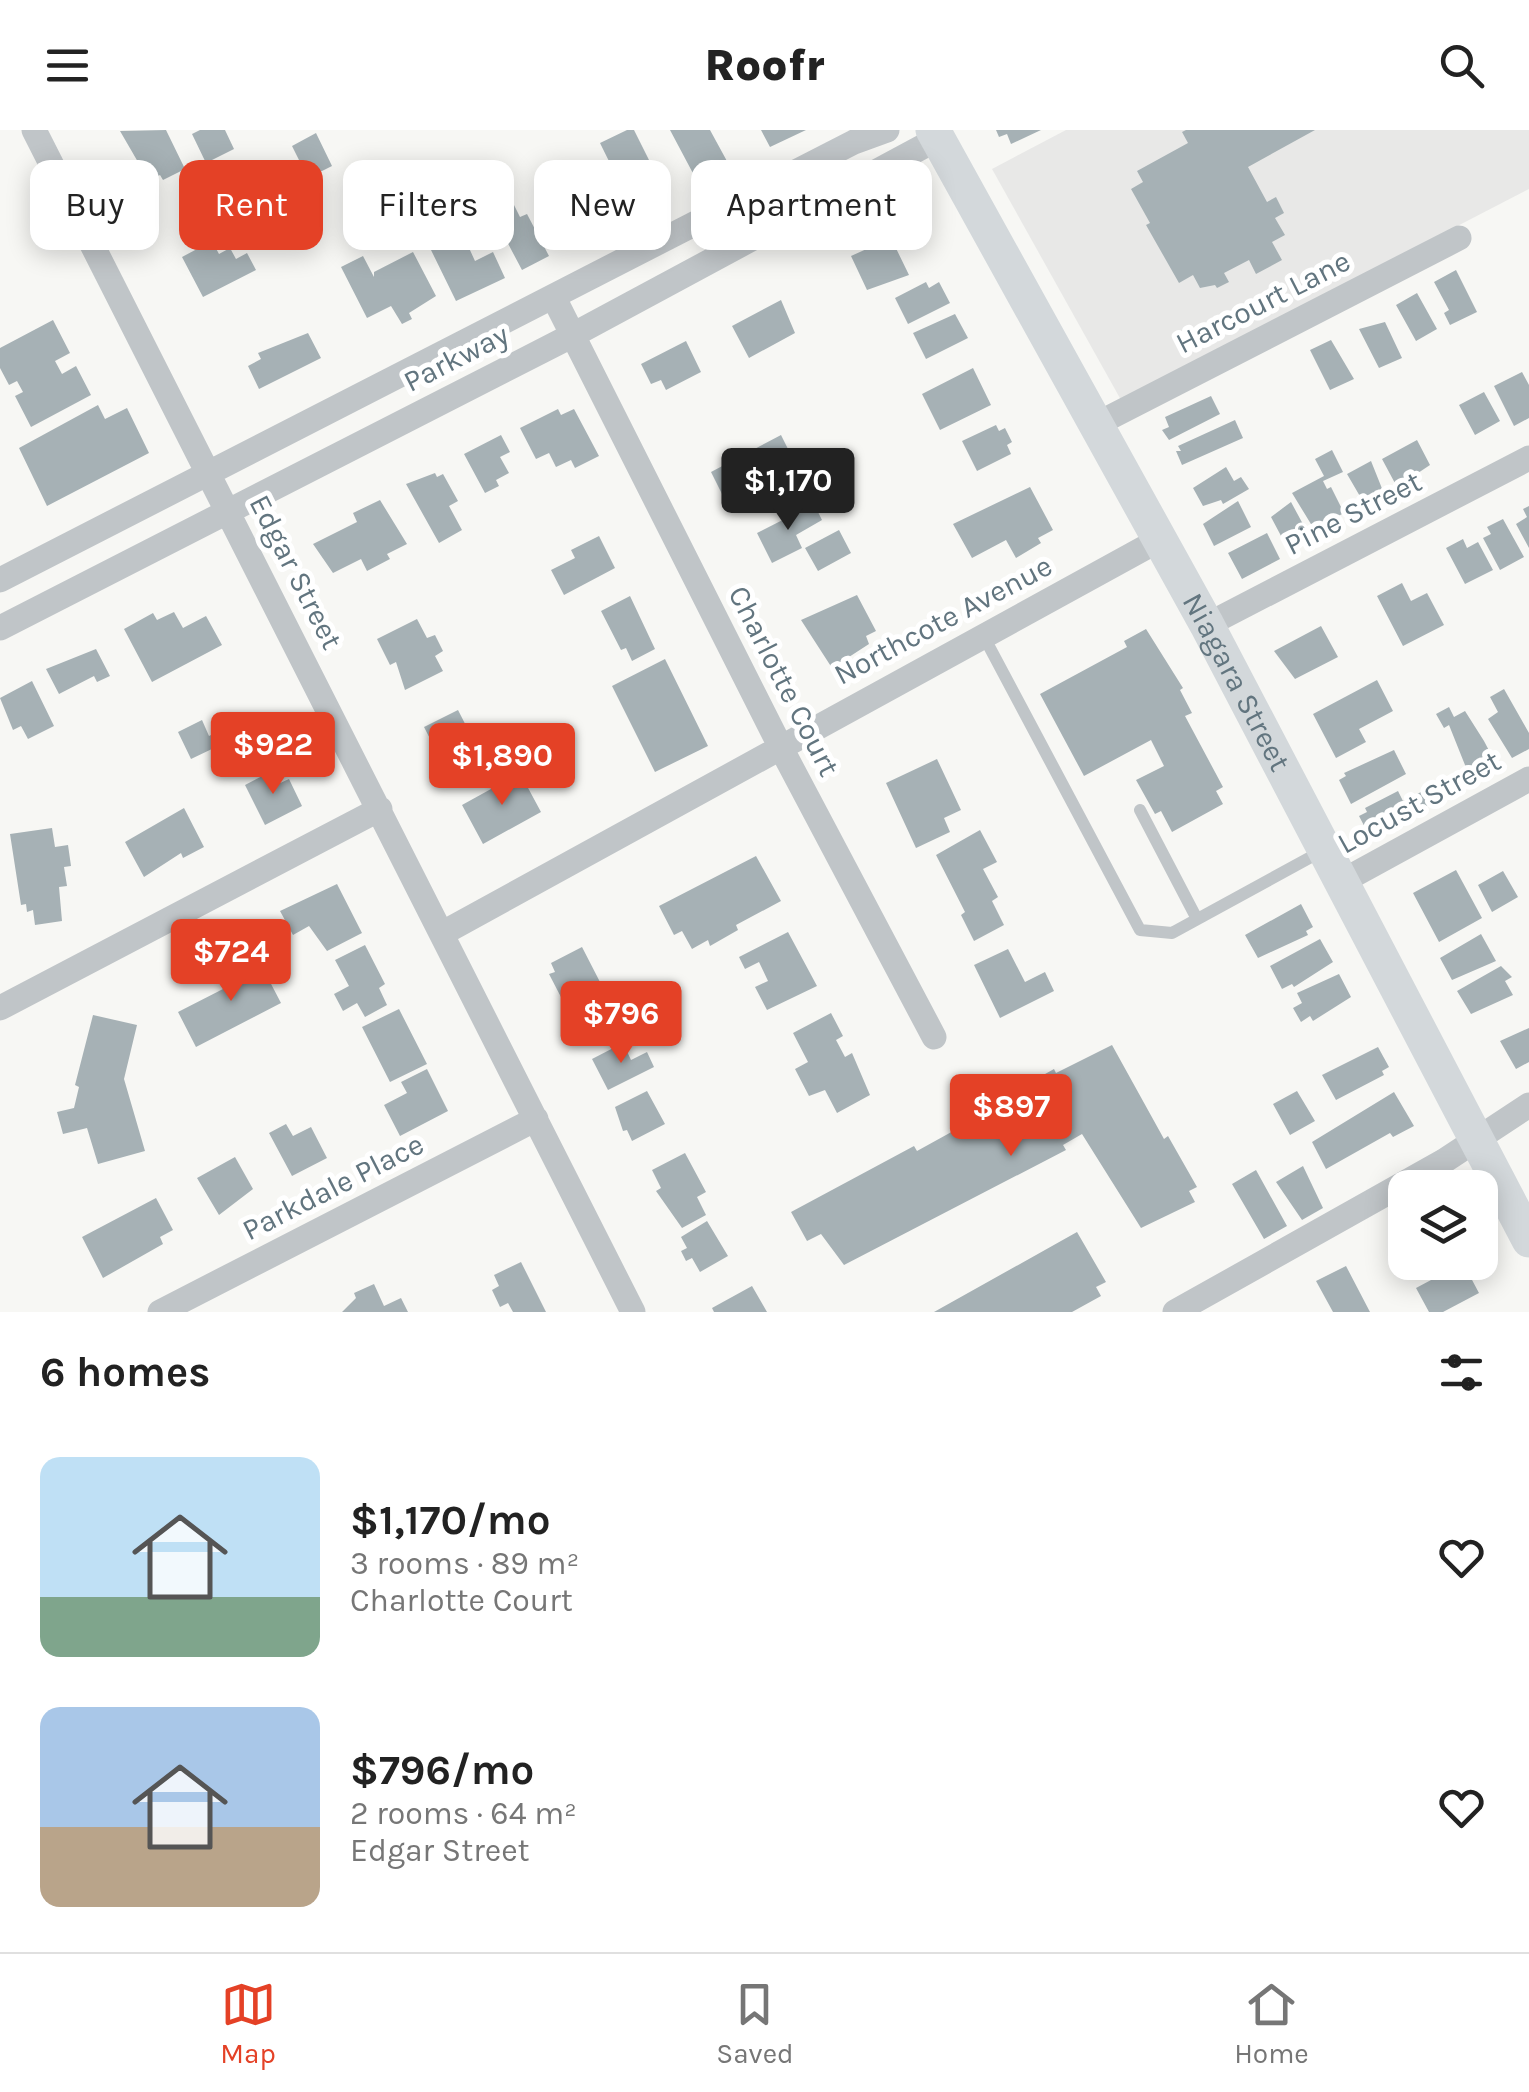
<!DOCTYPE html>
<meta charset="utf-8">
<style>
:root{--surface:#fff;--page:#f2f2f2;--text:#222;--muted:#767676;--line:#e0e0e0;--accent:#e44126}
body{margin:0;font-family:Karla,sans-serif;background:var(--page);color:var(--text);height:100vh;display:flex;flex-direction:column;font-size:38px;white-space:nowrap}
*{box-sizing:border-box;margin:0}
p{font-size:32px;color:var(--muted)}
.icon{flex:none;width:55px;height:55px;fill:none;stroke:currentColor;stroke-width:2;stroke-linecap:round;stroke-linejoin:round}
.map{position:relative;height:1182px;overflow:hidden}
.sheet{display:flex;flex-direction:column;background:var(--surface);flex:1}
.sheet>*{flex:none}
.hud{position:absolute;left:30px;top:30px;width:1000px;height:90px;display:flex;gap:20px}
.buttons{position:absolute;left:1388px;top:1040px;display:grid;gap:20px}
.buttons a{display:grid;place-items:center;width:110px;height:110px;border-radius:20px;background:var(--surface);box-shadow:0 5px 25px #0003;font-size:50px}
.price{position:absolute;translate:-50% -85px;padding:0 22px;border-radius:10px;background:var(--accent);color:#fff;font-size:32px;line-height:65px;filter:drop-shadow(0 2px 5px #0008)}
.price::after{content:'';position:absolute;left:50%;top:60px;width:30px;height:22px;margin-left:-15px;background:inherit;clip-path:polygon(0 0,100% 0,50% 100%)}
.price.selected{background:#222;color:#fff}
ul{padding:0;list-style:none}
li{display:flex;align-items:center;gap:30px;height:250px;padding:0 40px}
li span{display:grid;place-items:center;flex:none;width:280px;height:200px;border-radius:20px;color:#555}
li>.icon{margin-inline-start:auto}
span .icon{width:120px;height:120px;fill:#fffc;stroke-width:1}
li b{font-size:42px}
h2{display:flex;justify-content:space-between;align-items:center;height:120px;padding:0 40px;font-size:42px}
.chip{padding:0 35px;border-radius:20px;background:var(--surface);box-shadow:0 5px 25px #0003;font-size:35px;line-height:90px}
.chip.selected{background:var(--accent);color:#fff}
header{display:flex;justify-content:space-between;align-items:center;height:130px;padding:0 40px;background:var(--surface);font-size:45px;font-weight:800}
.menu{display:flex;justify-content:space-around;align-items:center;height:140px;border-top:2px solid var(--line);background:var(--surface);font-size:28px;color:var(--muted)}
.menu a{display:grid;justify-items:center;gap:5px}
.menu .selected{color:var(--accent)}
.map>svg:first-child{display:block}
</style>
<header><svg class="icon" aria-label="menu" viewBox="0 0 24 24"><path d="M4 6h16M4 12h16M4 18h16"/></svg>Roofr<svg class="icon" aria-label="search" viewBox="0 0 24 24"><circle cx="10" cy="10" r="6"/><path d="M15 15l6 6"/></svg></header>
<div class="map">
<svg width="1529" height="1182" viewBox="0 0 1529 1182">
<rect width="100%" height="100%" fill="#f7f7f4"/>
<path fill="#e8e8e7" d="M1066,0H1529V59L1121,270L992,39Z"/>
<path fill="#a6b1b5" d="M166,0L185,39L163,50L160,45L149,51L120,1Z
M200,0H225L234,19L206,33L192,4Z
M627,0H634L668,68L635,84L600,13Z
M670,0H710L728,33L696,49Z
M761,0H806L770,17Z
M996,0H1041L1011,14L1007,4L999,7Z
M1186,0H1315L1248,37L1267,72L1276,67L1284,83L1275,88L1285,105L1272,112L1282,130L1256,144L1249,130L1224,143L1229,152L1217,158L1215,155L1200,158L1193,145L1179,153L1146,95L1150,93L1131,59L1143,52L1137,41L1188,13L1182,2Z
M316,3L332,36L308,48L292,16Z
M584,34L615,93L594,104L590,96L580,102L553,50Z
M508,63L520,87L527,84L549,126L522,140L487,74Z
M464,107L475,131L493,122L505,148L456,171L431,120Z
M891,108L909,145L867,160L851,126Z
M212,111L219,124L230,118L236,129L247,123L256,140L203,167L182,127Z
M413,122L436,166L409,183L412,189L402,194L391,176L367,188L341,137L363,126L374,147V142Z
M1456,140L1477,182L1450,195L1444,183L1449,180L1434,152Z
M926,152L929,158L939,152L950,173L908,194L895,168Z
M1417,163L1437,199L1416,211L1396,175Z
M781,170L795,203L749,228L732,196Z
M955,184L968,208L926,229L913,203Z
M53,190L70,223L55,231L62,244L76,236L91,265L31,297L15,266L23,262L17,251L9,255L0,238V218Z
M1385,192L1402,228L1379,238L1359,199Z
M308,203L321,228L259,259L248,236L261,229L258,223Z
M1331,210L1354,249L1330,260L1310,220Z
M686,211L701,242L666,260L661,250L651,254L641,234Z
M973,238L991,275L940,300L922,264Z
M1522,242L1529,255V288L1514,296L1494,256Z
M1484,262L1500,291L1475,305L1459,275Z
M1211,266L1220,284L1169,310L1162,300L1169,297L1165,287Z
M98,275L105,289L127,278L149,323L47,376L19,318Z
M558,279L561,285L574,279L599,326L575,338L571,330L556,337L549,323L536,329L520,298Z
M1235,290L1243,308L1182,335L1176,321H1181L1178,316Z
M996,295L999,301L1005,298L1012,312L1007,315L1011,324L977,341L962,311Z
M501,305L510,322L500,327L509,343L496,350L499,356L485,363L464,324Z
M781,305L809,361L774,379L760,354L726,372L711,342Z
M1417,310L1430,335L1397,357L1382,329Z
M1332,320L1343,342L1323,351L1327,359L1331,357L1344,383L1314,399L1292,363L1324,346L1315,329Z
M1371,331L1387,371L1368,380L1347,344Z
M1226,337L1234,351L1241,347L1249,359L1223,374L1221,370L1203,376L1193,358Z
M435,343L437,347L443,344L458,371L449,376L462,400L439,413L406,354Z
M1030,357L1053,400L1038,408L1041,413L1016,428L1006,410L972,428L953,394Z
M380,370L407,414L387,424L390,429L367,441L361,429L333,443L313,414L357,392L353,383Z
M1238,371L1251,397L1214,416L1203,394Z
M1291,372L1311,409L1289,421L1271,387Z
M814,374L822,390L796,405L802,418L772,433L757,403Z
M1529,376V418L1516,394L1527,387L1523,379Z
M1503,389L1524,427L1500,440L1483,408L1491,404L1487,397Z
M839,400L851,423L818,441L805,418Z
M1267,403L1280,429L1242,449L1228,423Z
M599,406L615,438L564,465L551,440L575,428L571,420Z
M1463,409L1467,418L1478,412L1493,440L1465,454L1446,418Z
M1402,453L1411,471L1427,463L1444,495L1403,516L1377,466Z
M857,465L876,501L866,506L869,514L832,538L801,490Z
M630,466L655,519L632,531L626,518L621,520L601,481Z
M174,482L183,498L206,486L222,515L152,552L124,499L153,483L157,490Z
M417,489L427,508L435,505L443,521L435,526L443,541L405,560L396,532L390,535L377,509Z
M1321,496L1338,527L1295,549L1274,521Z
M1146,499L1183,558L1180,560L1192,583L1185,586L1223,657L1216,661L1223,674L1172,702L1161,681L1155,684L1136,650L1164,636L1151,610L1084,646L1040,564L1127,517L1124,511Z
M96,519L110,546L97,552L94,546L59,564L46,539Z
M665,529L708,616L655,642L612,556Z
M1377,550L1393,581L1359,599L1366,612L1336,628L1313,584Z
M32,551L54,596L28,609L21,596L13,600L0,568Z
M1504,559L1529,603V619L1512,628L1488,589L1498,582L1490,567Z
M1449,577L1454,587L1465,581L1484,611L1495,632L1485,638L1489,644L1480,649L1476,642L1469,645L1449,595L1444,598L1436,584Z
M458,580L481,625L447,642L424,597Z
M250,586L266,610L262,611L269,626L243,639L235,623L220,631L214,618L191,629L178,602L202,590L209,606Z
M1394,620L1406,644L1351,674L1339,650L1346,646L1344,643Z
M937,629L961,680L944,688L950,702L916,718L886,653Z
M272,641L278,654L289,649L302,676L265,695L245,655Z
M520,643L541,682L483,714L462,675Z
M1398,661L1403,671L1423,661L1430,674L1411,684L1414,689L1380,706L1378,702L1370,707L1359,686L1367,682L1365,678Z
M184,678L204,717L183,728L181,723L144,747L125,712Z
M52,698L55,717L68,715L71,736L64,737L67,756L59,757L62,791L35,795L33,780L27,782L26,774L21,775L10,704Z
M980,700L997,732L983,739L998,767L992,771L1004,795L974,811L961,785L965,782L936,725Z
M756,726L781,771L736,795L738,800L710,816L708,810L692,819L682,801L674,805L659,776Z
M1456,740L1482,788L1439,812L1413,763Z
M1503,741L1518,767L1492,782L1478,755Z
M337,754L362,803L327,821L309,796L293,805L280,781Z
M1301,774L1313,797L1306,801L1308,805L1258,828L1245,805Z
M788,802L817,856L767,880L755,857L768,851L759,832L745,839L739,827Z
M1481,804L1496,831L1452,850L1440,828Z
M1320,809L1333,832L1294,857L1292,854L1282,859L1270,836Z
M365,815L385,854L379,858L387,875L365,887L357,873L343,881L334,864L349,856L335,830Z
M582,817L600,852L563,871L549,844L555,842L551,833Z
M1008,819L1025,852L1045,842L1054,861L1000,888L974,835Z
M258,829L281,873L196,917L178,882L223,859L218,850Z
M1501,836L1512,847L1505,851L1513,865L1471,884L1457,861Z
M1339,844L1351,867L1313,891L1310,886L1301,892L1293,878L1302,873L1297,863Z
M399,879L427,934L390,952L362,897Z
M831,883L843,906L836,910L845,927L852,923L870,965L837,983L825,960L809,966L795,939L808,932L793,903Z
M93,885L137,895L124,949L145,1021L98,1034L87,998L63,1004L57,982L74,978L79,957L75,955Z
M1529,898V932L1516,939L1500,911Z
M623,913L631,930L647,922L654,937L608,960L592,929Z
M1112,915L1164,1009L1168,1006L1197,1057L1189,1061L1195,1072L1141,1098L1082,1004L1063,1015L1066,1020L844,1135L821,1104L807,1111L791,1082L914,1016L917,1021L1004,973L1002,968L1054,939L1056,943Z
M1378,917L1389,937L1382,941L1384,945L1336,970L1322,945Z
M427,939L448,981L400,1006L384,975L407,963L401,952Z
M647,961L665,994L632,1011L627,1000L623,1001L615,977Z
M1297,961L1315,991L1290,1005L1273,974Z
M1394,962L1414,996L1393,1007L1390,1003L1326,1039L1312,1012Z
M286,994L293,1006L311,997L327,1028L292,1046L269,1003Z
M685,1023L706,1062L697,1067L706,1085L682,1098L656,1061L661,1058L652,1040Z
M235,1027L253,1059L219,1085L197,1048Z
M1303,1036L1323,1078L1302,1090L1276,1052Z
M1256,1040L1287,1096L1264,1109L1232,1054Z
M156,1068L173,1100L160,1107L163,1114L103,1148L82,1107Z
M707,1091L728,1126L700,1142L692,1128L686,1131L681,1121L687,1118L681,1107Z
M1077,1102L1106,1152L1096,1157L1101,1166L1072,1182H934Z
M1405,1115V1132H1443L1411,1150L1395,1121Z
M521,1132L546,1182H513L508,1173L500,1177L492,1160L499,1156L494,1145Z
M1463,1133L1479,1163L1443,1182H1429L1416,1158Z
M1346,1136L1370,1182H1333L1316,1151Z
M374,1154L384,1176L401,1168L408,1182H342L356,1168L354,1163Z
M752,1156L767,1182H714L712,1178Z"/>
<g fill="none" stroke-linecap="round" stroke-linejoin="round">
<path stroke="#c0c5c8" stroke-width="12" d="M983,505L1140,800L1172,803L1322,721
M1140,680L1197,789"/>
<path stroke="#c0c5c8" stroke-width="25" d="M34,0L633,1182
M554,168L780,616L934,907
M1097,294L1459,108
M0,450L854,12L887,0
M1207,495L1529,328
M0,498L573,205L937,9
M1341,752L1529,649
M443,803L1159,410
M0,878L380,679
M160,1182L536,989
M1175,1182L1444,1031L1529,975"/>
<path stroke="#d3d8db" stroke-width="35" id="s1" d="M933,0L1207,495L1529,1110"/>
</g>
<g text-anchor="middle" stroke-width="10" stroke-linejoin="round" paint-order="stroke">
<g font-size="30" fill="#62757f" stroke="#fff">
<text transform="translate(1263 172) rotate(-27)" y="10">Harcourt Lane</text>
<text transform="translate(456 228) rotate(-27)" y="10">Parkway</text>
<text transform="translate(1353 383) rotate(-27)" y="10">Pine Street</text>
<text transform="translate(296 442) rotate(63)" y="10">Edgar Street</text>
<text transform="translate(943 490) rotate(-28)" y="10">Northcote Avenue</text>
<text transform="translate(784 551) rotate(63)" y="10">Charlotte Court</text>
<text dy="10" stroke="none"><textPath href="#s1" startOffset="630">Niagara Street</textPath></text>
<text transform="translate(1419 672) rotate(-29)" y="10">Locust Street</text>
<text transform="translate(333 1057) rotate(-27)" y="10">Parkdale Place</text>
</g>
</g>
</svg>
<div class="buttons">
<a><svg class="icon" aria-label="layers" viewBox="0 0 24 24"><path d="M12 4l9 5-9 5-9-5zM3 14l9 5 9-5"/></svg></a>
</div>
<b class="price selected" style="left:788px;top:403px">$1,170</b>
<b class="price" style="left:273px;top:667px">$922</b>
<b class="price" style="left:502px;top:678px">$1,890</b>
<b class="price" style="left:231px;top:874px">$724</b>
<b class="price" style="left:621px;top:936px">$796</b>
<b class="price" style="left:1011px;top:1029px">$897</b>
<div class="hud">
<a class="chip">Buy</a>
<a class="chip selected">Rent</a>
<a class="chip">Filters</a>
<a class="chip">New</a>
<a class="chip">Apartment</a>
</div>
</div>
<section class="sheet">
<h2>6 homes<svg class="icon" aria-label="filters" viewBox="0 0 24 24"><path d="M4 7h16M4 17h16"/><circle cx="9" cy="7" r="2"/><circle cx="15" cy="17" r="2"/></svg></h2>
<ul>
<li><span style="background:linear-gradient(#bfe0f5 70%,#7fa58c 0)"><svg class="icon" aria-label="home" viewBox="0 0 24 24"><path d="M3 11l9-7 9 7M6 9v11h12V9"/></svg></span><div><b>$1,170/mo</b><p>3 rooms · 89 m²</p><p>Charlotte Court</p></div><svg class="icon" aria-label="heart" viewBox="0 0 24 24"><path d="M12 20l-8-8c-3-5 5-10 8-4 3-6 11-1 8 4z"/></svg></li>
<li><span style="background:linear-gradient(#a9c7e8 60%,#b9a48a 0)"><svg class="icon" aria-label="home" viewBox="0 0 24 24"><path d="M3 11l9-7 9 7M6 9v11h12V9"/></svg></span><div><b>$796/mo</b><p>2 rooms · 64 m²</p><p>Edgar Street</p></div><svg class="icon" aria-label="heart" viewBox="0 0 24 24"><path d="M12 20l-8-8c-3-5 5-10 8-4 3-6 11-1 8 4z"/></svg></li>
</ul>
</section>
<nav class="menu">
<a class="selected"><svg class="icon" aria-label="map" viewBox="0 0 24 24"><path d="M3 6l6-2 6 2 6-2v14l-6 2-6-2-6 2zM9 4v14M15 6v14"/></svg>Map</a>
<a><svg class="icon" aria-label="saved" viewBox="0 0 24 24"><path d="M7 4h10v16l-5-4-5 4z"/></svg>Saved</a>
<a><svg class="icon" aria-label="home" viewBox="0 0 24 24"><path d="M3 11l9-7 9 7M6 9v11h12V9"/></svg>Home</a>
</nav>
